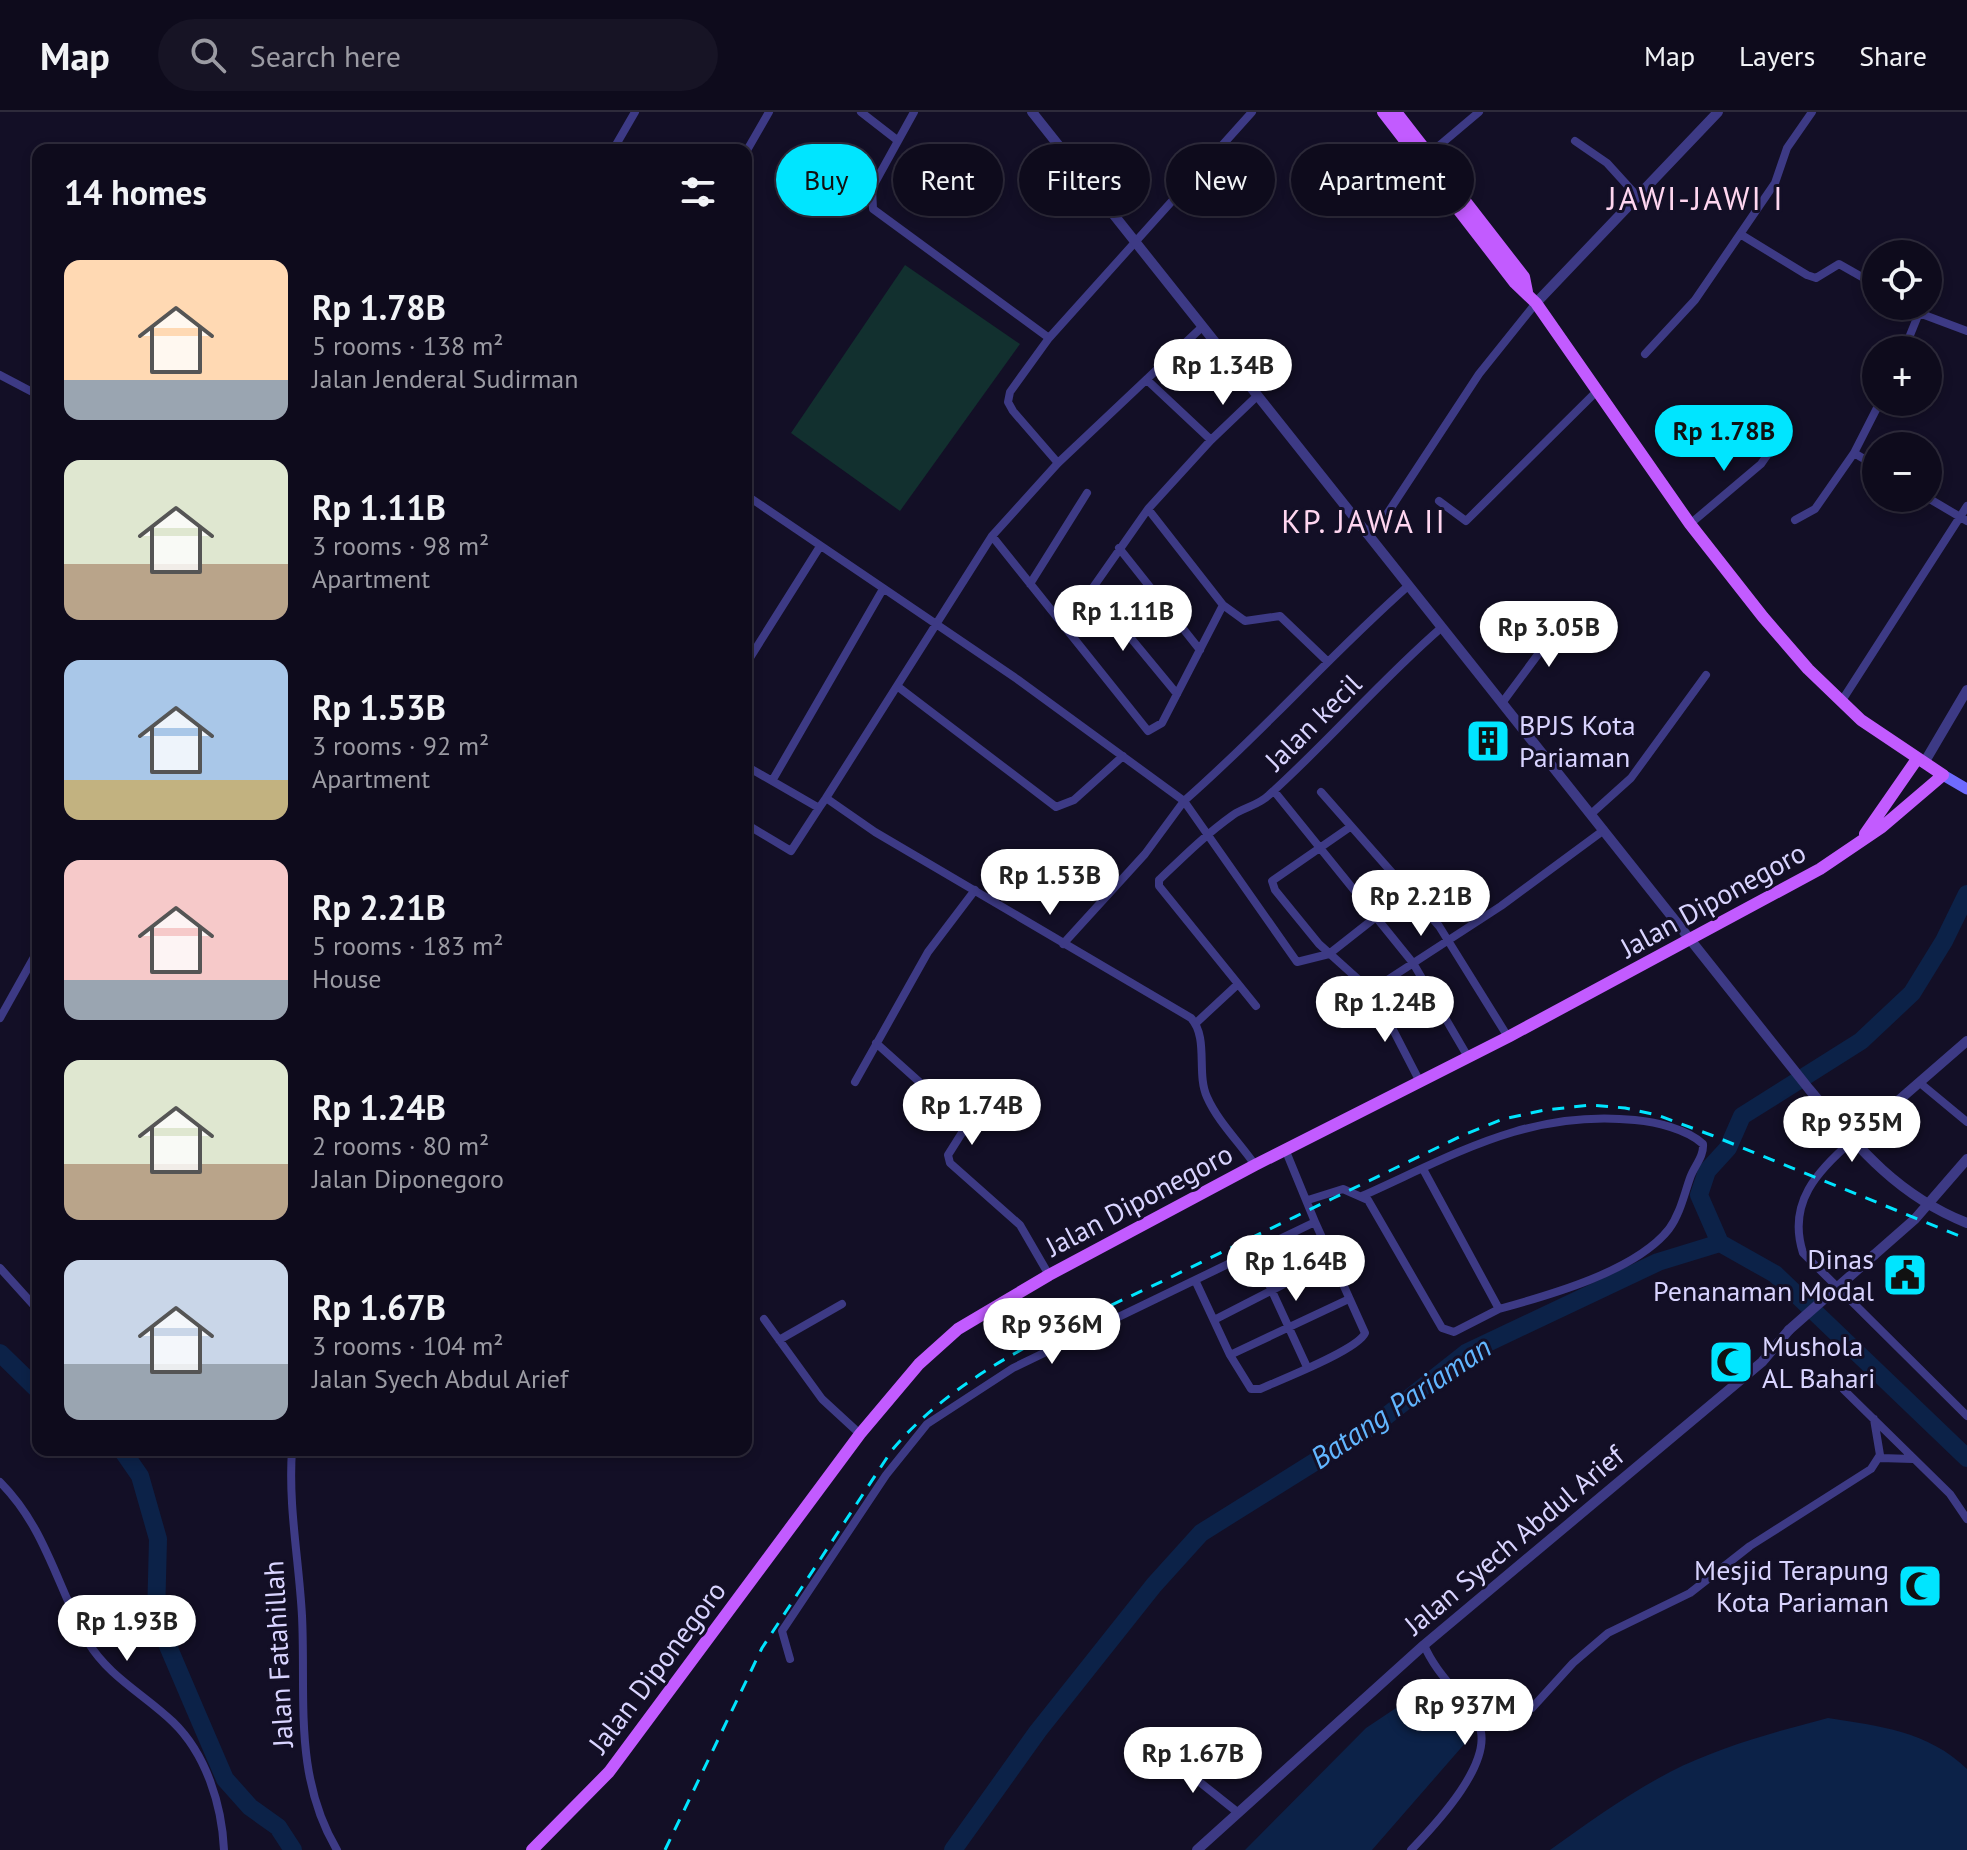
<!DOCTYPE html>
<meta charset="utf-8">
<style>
:root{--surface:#0e0b1c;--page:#171425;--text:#f1f3f6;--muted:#9b9ba3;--line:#2e2b3b;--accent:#00e5ff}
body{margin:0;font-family:"PT Sans",sans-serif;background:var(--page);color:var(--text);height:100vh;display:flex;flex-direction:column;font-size:30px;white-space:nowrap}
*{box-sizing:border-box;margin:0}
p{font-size:26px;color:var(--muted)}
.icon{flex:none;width:44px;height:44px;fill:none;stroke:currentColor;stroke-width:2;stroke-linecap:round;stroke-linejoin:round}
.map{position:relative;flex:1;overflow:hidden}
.panel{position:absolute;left:32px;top:32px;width:720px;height:1312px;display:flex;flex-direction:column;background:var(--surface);border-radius:16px;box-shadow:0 4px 12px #0003,0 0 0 2px var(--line)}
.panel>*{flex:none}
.hud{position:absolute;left:776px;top:32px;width:760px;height:72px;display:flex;gap:16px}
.tools{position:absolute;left:1862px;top:128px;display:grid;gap:16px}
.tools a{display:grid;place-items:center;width:80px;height:80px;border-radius:50%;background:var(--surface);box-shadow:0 4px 12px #0003,0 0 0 2px var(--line);font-size:40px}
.price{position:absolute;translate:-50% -68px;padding:0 18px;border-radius:28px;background:#fff;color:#222;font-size:26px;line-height:52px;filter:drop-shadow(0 2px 4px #0008)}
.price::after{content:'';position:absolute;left:50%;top:48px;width:24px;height:18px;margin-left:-12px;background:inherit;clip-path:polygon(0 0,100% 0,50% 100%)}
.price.on{background:var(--accent);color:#111}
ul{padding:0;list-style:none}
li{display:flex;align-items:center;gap:24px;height:200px;padding:0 32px}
li span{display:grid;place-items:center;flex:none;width:224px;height:160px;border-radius:16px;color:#555}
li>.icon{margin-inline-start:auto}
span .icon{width:96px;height:96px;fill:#fffc;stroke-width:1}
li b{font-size:34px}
h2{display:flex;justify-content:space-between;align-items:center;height:96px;padding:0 32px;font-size:34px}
.pill{padding:0 28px;border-radius:36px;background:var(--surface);box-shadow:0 4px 12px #0003,0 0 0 2px var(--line);font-size:28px;line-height:72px}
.pill.on{background:var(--accent);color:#111}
header{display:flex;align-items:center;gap:48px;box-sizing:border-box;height:112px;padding:0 40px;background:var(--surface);border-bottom:2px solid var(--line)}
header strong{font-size:38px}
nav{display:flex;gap:44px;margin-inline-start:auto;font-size:28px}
.search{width:560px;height:72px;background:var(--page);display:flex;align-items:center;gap:20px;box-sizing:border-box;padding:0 28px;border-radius:44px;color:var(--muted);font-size:30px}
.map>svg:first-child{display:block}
</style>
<header>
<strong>Map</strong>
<div class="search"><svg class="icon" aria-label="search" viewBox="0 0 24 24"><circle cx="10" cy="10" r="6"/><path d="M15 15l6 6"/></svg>Search here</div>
<nav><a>Map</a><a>Layers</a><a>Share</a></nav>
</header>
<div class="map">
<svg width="1967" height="1738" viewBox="0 0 1967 1738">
<rect width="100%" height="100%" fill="#130f26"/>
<path fill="#12302f" d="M905,153L1020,232L900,399L791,321Z"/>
<path fill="#0c2248" d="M1426,1576L1467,1629L1372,1738H1245L1366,1616Z
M1828,1606C1879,1614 1928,1619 1967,1657V1738H1550C1589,1710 1628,1682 1670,1660C1719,1635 1775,1620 1828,1606Z"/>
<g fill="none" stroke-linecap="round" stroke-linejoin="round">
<path stroke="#0c2248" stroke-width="18" d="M1720,1131L1699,1083L1707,1059L1728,1036L1742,1004L1861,929L1912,881L1944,829L1967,782
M0,1241L38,1278
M122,1338L140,1364L158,1427L156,1506L194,1595L225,1667L250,1695L278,1715L293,1738
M953,1738L1038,1619L1154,1473L1201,1421L1380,1309L1466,1241L1658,1150L1720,1131L1775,1162L1967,1346"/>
<path stroke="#3d3a85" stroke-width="8" d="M861,0L897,28
M914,0L872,76L873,97L1049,226
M1575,29L1607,51L1637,84
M613,38L635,0
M746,40L769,0
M1428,43L1479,0
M1740,122L1807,163L1816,166L1839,152L1876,173
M1908,194L1919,201
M1904,238L1919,201L1967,219
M1645,242L1695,188L1775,71L1787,36L1812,0
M0,263L38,283
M1147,268L1211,328L1148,397
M1211,328L1256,285
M1058,351L1013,299L1008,290L1010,280L1049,226L1252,0
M1876,354L1854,341L1880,290
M746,383L1017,567L1184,689C1262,621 1330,543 1408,474
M1928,386L1967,409
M1439,389L1466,409L1598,278
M1795,408L1815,397L1854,341
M1690,412L1761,352L1777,329
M1365,421L1387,402L1479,262L1536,191
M992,424L1148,619L1162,611L1223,493L1148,397L1066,514
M1119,436L1200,538
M1030,472L1087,381
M1092,479L1177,582
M1223,493L1245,509L1280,504L1328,550
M746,552L819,436
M897,574L1056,695L1074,688L1123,644
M1841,590L1967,394
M1502,591L1568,502
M746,654L819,696L826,686L875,720L1191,906C1209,926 1196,961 1207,985C1218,1010 1240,1031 1255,1053
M772,669L883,477
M1274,679L1413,851L1468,945
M1321,680L1439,814L1508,925
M826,686L992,424L1058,351L1201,216
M1591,702L1631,666L1706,563
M746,712L791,739L819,696
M1350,715L1272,769L1275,778L1319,832L1370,878
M1063,832L1145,742L1184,689L1297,850L1329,842L1376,805
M1357,887L1388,908L1420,970
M1256,894L1159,774V768C1183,745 1205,723 1233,703C1245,695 1259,693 1269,683C1329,629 1381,568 1441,516
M1335,902L1501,794L1604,718
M0,906L38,838
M1196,911L1238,872
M876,931L964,1010L965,1016L948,1043L950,1051L1020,1113L1049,1163
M855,970L928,840L975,778
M1920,971L1967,1010
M1853,1028C1817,1059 1787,1091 1803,1141L1967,1304
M1362,1084C1454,1043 1529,997 1635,1008C1656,1010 1687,1017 1703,1032C1704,1045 1694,1054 1690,1066C1684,1083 1680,1102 1669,1117C1636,1159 1550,1183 1499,1197
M1308,1088L1343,1077L1368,1088L1442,1216L1454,1220L1499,1197L1423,1057
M1254,1140L1307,1255
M0,1156L38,1198
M1195,1168L1230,1243L1251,1277H1260C1280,1268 1358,1238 1365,1221L1315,1110
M764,1207L822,1287L860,1322
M1214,1208L1331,1148
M779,1228L842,1192
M1230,1243L1349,1187
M1844,1278L1950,1382L1967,1407
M292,1338C288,1394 299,1448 302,1504C306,1585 293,1664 337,1738
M1880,1346L1913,1347
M0,1370C46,1416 57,1475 88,1530C108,1564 145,1583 173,1610C206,1642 222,1693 224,1738
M790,1547L782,1519L886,1363L927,1312L1013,1256L1315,1110L1285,1037
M1479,1613L1532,1596L1573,1551L1608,1521L1690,1481L1750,1434L1871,1357L1880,1343L1874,1307
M1167,1644L1236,1699
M1411,1738C1435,1713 1497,1648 1478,1611C1463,1583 1437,1564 1424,1533"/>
<path stroke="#3d3a85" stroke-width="10" d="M1032,0L1809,977C1857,1034 1896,1083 1967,1111
M1536,191L1718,0
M1924,651L1967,578
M1853,1028L1967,929
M1874,1143L1915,1107L1967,1047
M1197,1738L1424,1533L1762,1250L1789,1218"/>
<path stroke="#6f6bff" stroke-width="11" d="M1943,663L1967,677"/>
<path stroke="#c25bff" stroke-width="12" d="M1396,0L1524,165L1527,180
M1865,722L1917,647
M532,1738L609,1660L860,1322L919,1252L958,1217L1049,1163L1255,1053L1508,925L1820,757L1882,715L1943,663L1861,608L1808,557L1763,505L1690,412L1536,191L1515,171L1383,0"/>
<path stroke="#00e5ff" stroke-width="3" stroke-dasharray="12 10" stroke-linecap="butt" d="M665,1738L762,1536L892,1338C962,1255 1071,1213 1167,1167C1265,1119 1363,1072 1461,1024L1503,1007L1545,998L1591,993L1625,996L1657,1003L1711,1023L1967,1127"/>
<path stroke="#3d3a85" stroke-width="10" d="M1789,1218L1874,1143"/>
</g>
<defs>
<g id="building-square" transform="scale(2.3)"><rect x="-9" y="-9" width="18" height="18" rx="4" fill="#00e5ff" stroke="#130f26"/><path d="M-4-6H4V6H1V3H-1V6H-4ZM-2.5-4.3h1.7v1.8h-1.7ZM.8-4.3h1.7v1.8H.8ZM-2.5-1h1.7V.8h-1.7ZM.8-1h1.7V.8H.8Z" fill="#111"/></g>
<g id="civic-square" transform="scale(2.3)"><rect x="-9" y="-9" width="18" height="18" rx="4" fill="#00e5ff" stroke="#130f26"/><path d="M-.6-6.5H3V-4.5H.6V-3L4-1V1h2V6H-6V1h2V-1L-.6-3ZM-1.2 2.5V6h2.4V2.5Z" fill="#111"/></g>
<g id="mosque-square" transform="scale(2.3)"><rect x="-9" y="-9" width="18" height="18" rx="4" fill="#00e5ff" stroke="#130f26"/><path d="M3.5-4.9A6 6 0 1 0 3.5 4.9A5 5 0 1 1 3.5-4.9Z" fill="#111"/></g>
</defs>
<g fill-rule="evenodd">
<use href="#building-square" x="1488" y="629"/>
<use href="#civic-square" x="1905" y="1163"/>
<use href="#mosque-square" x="1731" y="1250"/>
<use href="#mosque-square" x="1920" y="1474"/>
</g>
<g text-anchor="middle" stroke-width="6" stroke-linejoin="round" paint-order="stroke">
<g font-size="28" fill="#d9d4ff" stroke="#130f26">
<text transform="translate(1313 610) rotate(-45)" y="10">Jalan kecil</text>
<text transform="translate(1713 788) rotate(-29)" y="10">Jalan Diponegoro</text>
<text transform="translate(1139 1088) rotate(-28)" y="10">Jalan Diponegoro</text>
<text transform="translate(1514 1428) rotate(-40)" y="10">Jalan Syech Abdul Arief</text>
<text transform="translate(278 1542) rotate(-93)" y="10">Jalan Fatahillah</text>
<text transform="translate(657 1555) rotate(-53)" y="10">Jalan Diponegoro</text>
</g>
<g font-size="28" fill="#d9d4ff" stroke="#130f26" text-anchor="start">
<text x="1519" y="623">BPJS Kota<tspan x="1519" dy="32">Pariaman</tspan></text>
<text x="1874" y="1157" text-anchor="end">Dinas<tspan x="1874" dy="32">Penanaman Modal</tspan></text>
<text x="1762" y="1244">Mushola<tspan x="1762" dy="32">AL Bahari</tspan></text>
<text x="1889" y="1468" text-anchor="end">Mesjid Terapung<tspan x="1889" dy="32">Kota Pariaman</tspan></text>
</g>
<g font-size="30" font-style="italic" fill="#62b6ff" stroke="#130f26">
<text transform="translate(1401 1291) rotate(-34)" y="10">Batang Pariaman</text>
</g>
<g font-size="32" letter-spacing="2" fill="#ffd6f0" stroke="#130f26">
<text x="1696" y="98">JAWI-JAWI I</text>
<text x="1364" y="421">KP. JAWA II</text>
</g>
</g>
</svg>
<div class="tools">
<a><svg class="icon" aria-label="locate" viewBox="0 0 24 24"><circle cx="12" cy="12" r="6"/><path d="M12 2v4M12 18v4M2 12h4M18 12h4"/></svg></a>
<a>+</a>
<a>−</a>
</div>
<b class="price" style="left:1223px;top:295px">Rp 1.34B</b>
<b class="price on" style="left:1724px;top:361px">Rp 1.78B</b>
<b class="price" style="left:1123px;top:541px">Rp 1.11B</b>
<b class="price" style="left:1549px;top:557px">Rp 3.05B</b>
<b class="price" style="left:1050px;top:805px">Rp 1.53B</b>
<b class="price" style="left:1421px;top:826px">Rp 2.21B</b>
<b class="price" style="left:1385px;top:932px">Rp 1.24B</b>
<b class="price" style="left:972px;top:1035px">Rp 1.74B</b>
<b class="price" style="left:1852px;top:1052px">Rp 935M</b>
<b class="price" style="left:1296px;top:1191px">Rp 1.64B</b>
<b class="price" style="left:1052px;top:1254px">Rp 936M</b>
<b class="price" style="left:127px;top:1551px">Rp 1.93B</b>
<b class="price" style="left:1465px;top:1635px">Rp 937M</b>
<b class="price" style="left:1193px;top:1683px">Rp 1.67B</b>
<div class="hud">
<a class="pill on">Buy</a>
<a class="pill">Rent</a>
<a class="pill">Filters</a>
<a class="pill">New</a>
<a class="pill">Apartment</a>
</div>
<section class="panel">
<h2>14 homes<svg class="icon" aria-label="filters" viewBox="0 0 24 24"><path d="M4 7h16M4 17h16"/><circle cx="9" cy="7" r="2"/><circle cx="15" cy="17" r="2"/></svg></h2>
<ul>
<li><span style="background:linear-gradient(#ffd9b3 75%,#9aa5b1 0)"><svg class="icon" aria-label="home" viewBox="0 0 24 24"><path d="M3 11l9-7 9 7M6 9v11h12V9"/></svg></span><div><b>Rp 1.78B</b><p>5 rooms · 138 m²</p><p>Jalan Jenderal Sudirman</p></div></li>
<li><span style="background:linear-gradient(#dfe7d0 65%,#b9a48a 0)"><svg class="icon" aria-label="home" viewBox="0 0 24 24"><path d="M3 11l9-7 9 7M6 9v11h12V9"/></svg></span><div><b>Rp 1.11B</b><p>3 rooms · 98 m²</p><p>Apartment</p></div></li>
<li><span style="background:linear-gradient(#a9c7e8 75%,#c2b280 0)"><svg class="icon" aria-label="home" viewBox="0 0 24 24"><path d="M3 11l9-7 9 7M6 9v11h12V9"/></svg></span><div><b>Rp 1.53B</b><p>3 rooms · 92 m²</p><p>Apartment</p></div></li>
<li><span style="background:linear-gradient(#f6c9c9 75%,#9aa5b1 0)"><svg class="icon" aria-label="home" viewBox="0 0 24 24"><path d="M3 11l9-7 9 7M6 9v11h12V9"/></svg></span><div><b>Rp 2.21B</b><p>5 rooms · 183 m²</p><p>House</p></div></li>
<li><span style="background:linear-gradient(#dfe7d0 65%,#b9a48a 0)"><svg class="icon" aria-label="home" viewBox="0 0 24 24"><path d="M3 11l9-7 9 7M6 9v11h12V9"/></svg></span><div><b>Rp 1.24B</b><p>2 rooms · 80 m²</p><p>Jalan Diponegoro</p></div></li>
<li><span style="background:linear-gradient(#c9d6e8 65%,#9aa5b1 0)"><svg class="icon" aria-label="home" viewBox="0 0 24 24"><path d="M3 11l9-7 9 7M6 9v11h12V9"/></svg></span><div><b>Rp 1.67B</b><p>3 rooms · 104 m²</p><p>Jalan Syech Abdul Arief</p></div></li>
</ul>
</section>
</div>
